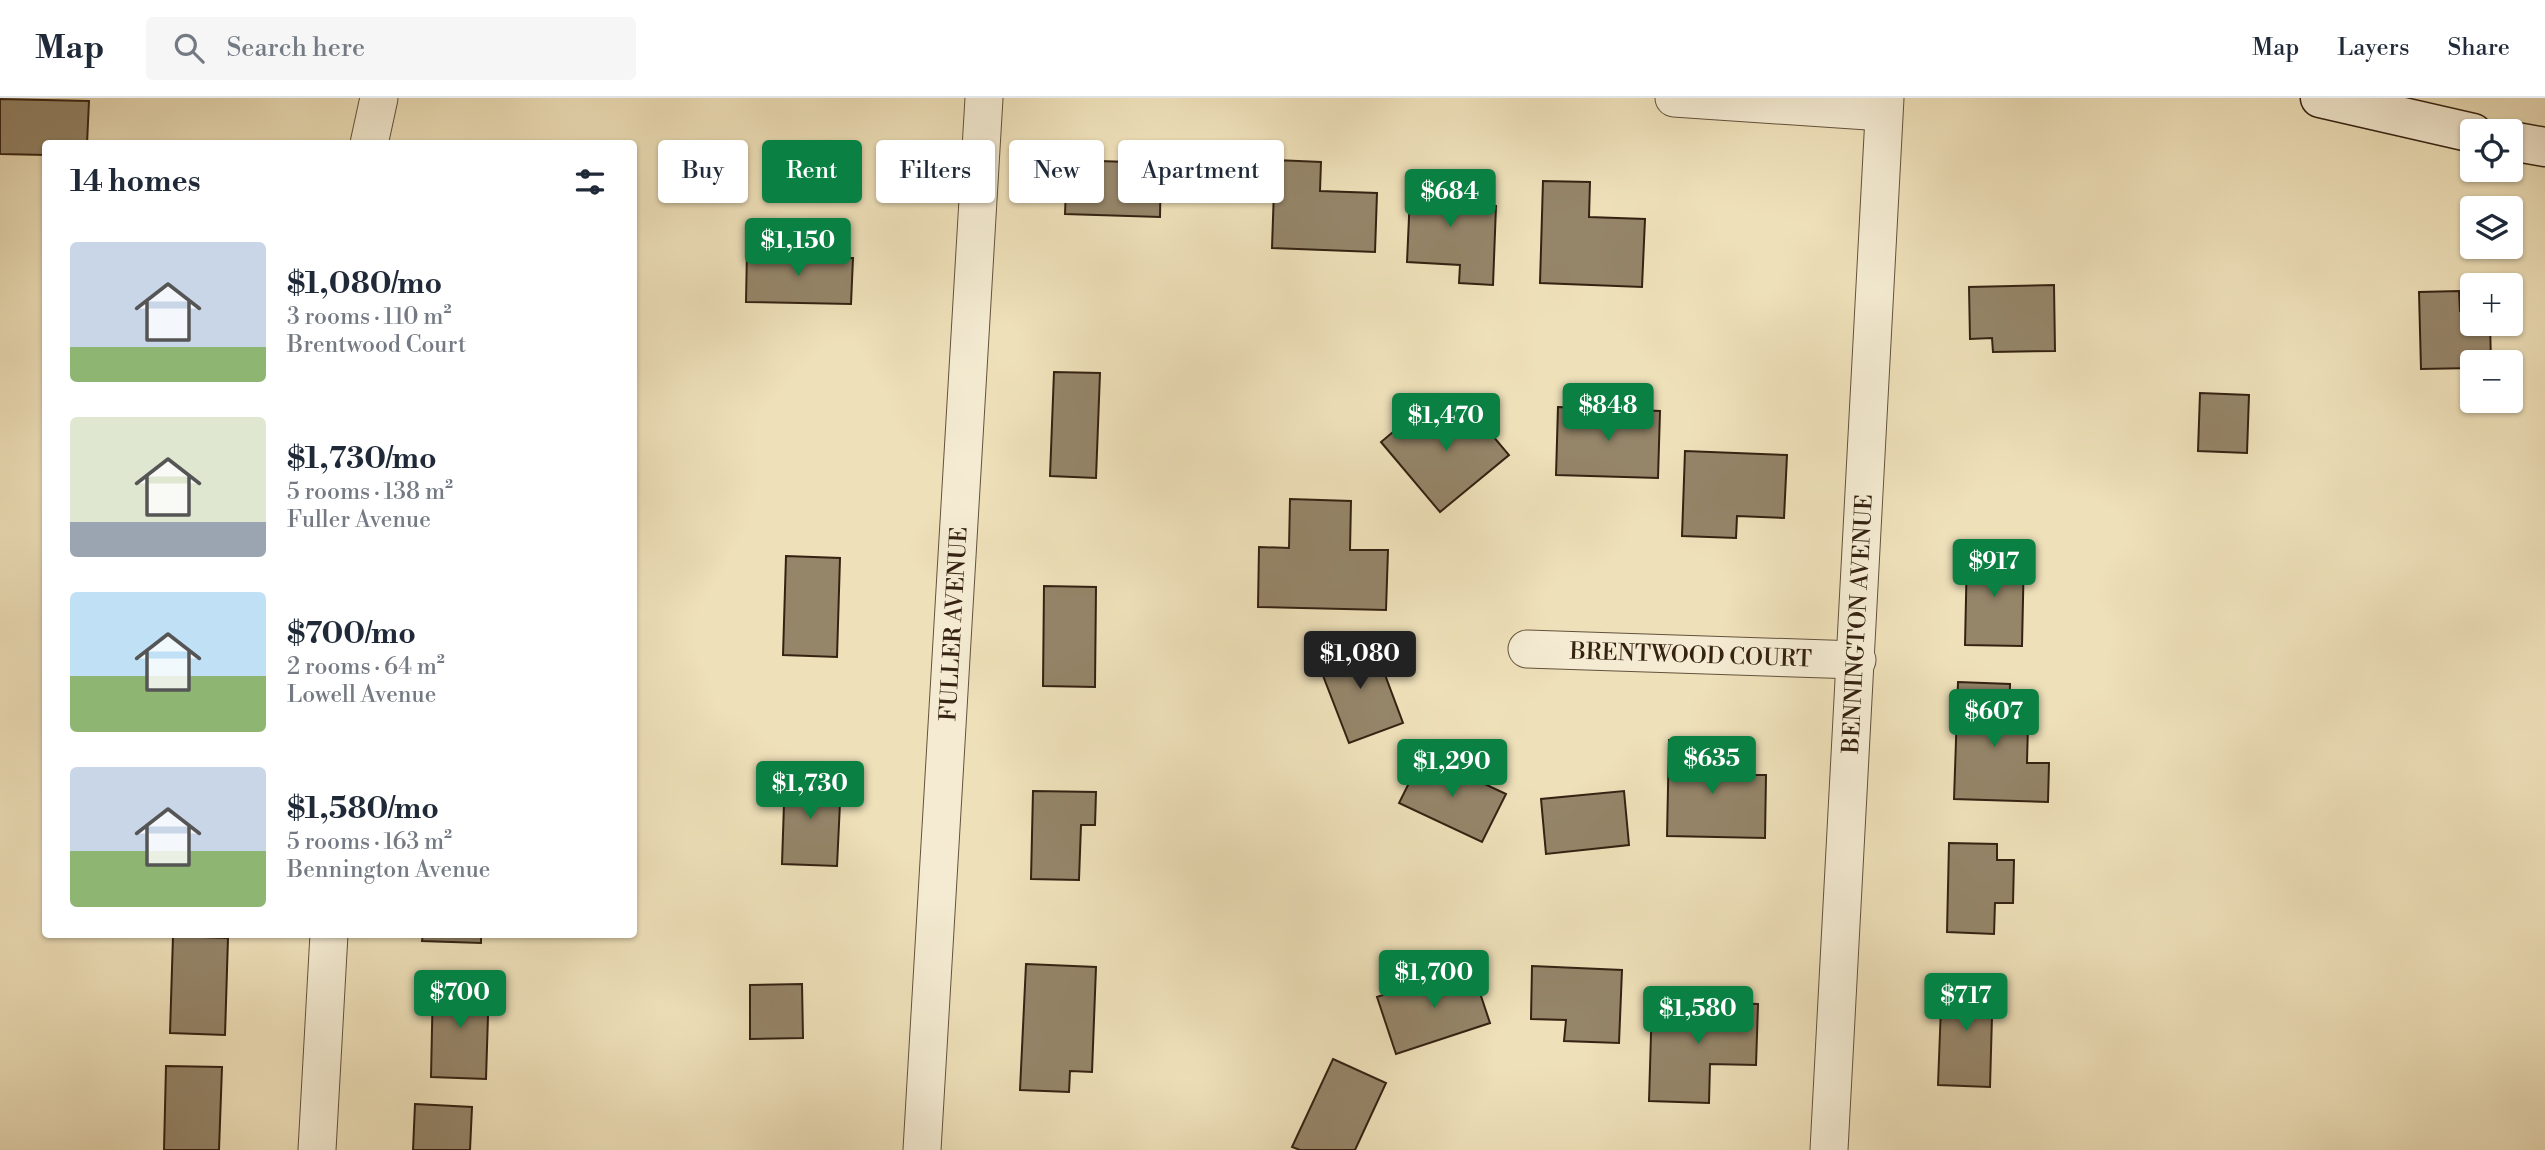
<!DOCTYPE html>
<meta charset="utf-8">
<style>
:root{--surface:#fff;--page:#f6f6f7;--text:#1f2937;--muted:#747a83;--line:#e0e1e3;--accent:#0b8043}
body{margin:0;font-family:"Libre Bodoni",serif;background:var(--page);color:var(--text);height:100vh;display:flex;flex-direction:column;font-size:26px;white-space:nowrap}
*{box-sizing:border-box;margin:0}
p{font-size:23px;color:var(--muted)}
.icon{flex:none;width:38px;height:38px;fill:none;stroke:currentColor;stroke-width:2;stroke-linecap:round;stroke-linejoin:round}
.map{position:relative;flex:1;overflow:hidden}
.side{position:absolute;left:42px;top:42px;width:595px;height:798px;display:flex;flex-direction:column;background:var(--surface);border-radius:7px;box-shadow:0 2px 5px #0004}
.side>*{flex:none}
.top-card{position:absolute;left:658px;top:42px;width:665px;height:63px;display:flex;gap:14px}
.fabs{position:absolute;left:2460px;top:21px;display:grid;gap:14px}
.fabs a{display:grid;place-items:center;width:63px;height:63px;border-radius:7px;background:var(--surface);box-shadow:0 2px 5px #0004;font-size:35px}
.price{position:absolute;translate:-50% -60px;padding:0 16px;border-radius:7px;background:var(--accent);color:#fff;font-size:23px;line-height:46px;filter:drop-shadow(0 2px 4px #0008)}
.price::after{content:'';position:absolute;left:50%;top:42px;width:21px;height:16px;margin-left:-10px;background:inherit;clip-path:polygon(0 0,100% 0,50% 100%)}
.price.active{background:#222;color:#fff}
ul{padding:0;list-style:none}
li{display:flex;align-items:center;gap:21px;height:175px;padding:0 28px}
li span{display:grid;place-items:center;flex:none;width:196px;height:140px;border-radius:7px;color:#555}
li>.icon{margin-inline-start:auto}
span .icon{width:84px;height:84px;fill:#fffc;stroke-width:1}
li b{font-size:30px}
h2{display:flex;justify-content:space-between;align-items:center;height:84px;padding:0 28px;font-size:30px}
.pill{padding:0 24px;border-radius:7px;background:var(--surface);box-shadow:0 2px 5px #0004;font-size:24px;line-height:63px}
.pill.active{background:var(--accent);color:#fff}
header{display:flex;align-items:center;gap:42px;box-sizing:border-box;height:98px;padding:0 35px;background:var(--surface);border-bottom:2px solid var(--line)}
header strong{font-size:33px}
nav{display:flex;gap:38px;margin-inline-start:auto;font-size:24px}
.search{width:490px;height:63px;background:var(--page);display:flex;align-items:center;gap:18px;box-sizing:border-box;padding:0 24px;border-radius:7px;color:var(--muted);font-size:26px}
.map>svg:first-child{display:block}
</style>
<header>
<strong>Map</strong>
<div class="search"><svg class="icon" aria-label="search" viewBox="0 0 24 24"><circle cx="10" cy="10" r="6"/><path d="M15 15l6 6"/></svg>Search here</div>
<nav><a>Map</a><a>Layers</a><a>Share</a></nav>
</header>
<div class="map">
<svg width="2545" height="1052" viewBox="0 0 2545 1052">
<rect width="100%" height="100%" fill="#eee0b9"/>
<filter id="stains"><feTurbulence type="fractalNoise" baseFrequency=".00286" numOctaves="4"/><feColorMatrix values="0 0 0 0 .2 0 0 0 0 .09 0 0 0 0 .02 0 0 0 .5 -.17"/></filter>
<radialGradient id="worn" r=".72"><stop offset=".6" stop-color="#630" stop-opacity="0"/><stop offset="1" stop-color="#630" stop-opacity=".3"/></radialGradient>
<path fill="#958569" stroke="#352212" stroke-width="2" d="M0,1L89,3L87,46H46V57L0,56Z
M1067,62L1161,65L1160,119L1065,116Z
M1275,62L1321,64L1320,93L1377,95L1375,154L1272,150Z
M1411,75L1459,77L1458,106L1496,108L1493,187L1459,185L1460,167L1407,164Z
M1543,83L1590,84L1589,119L1645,121L1642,189L1540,185Z
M747,152L820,153V160H853L851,206L746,204Z
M2054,187L2055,253L1993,254L1992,240L1970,241L1969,189Z
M2459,193L2460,213H2473V226H2490L2491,264H2473V270L2421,271L2419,194Z
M1054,274L1100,275L1096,380L1050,378Z
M2200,295L2249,297L2247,355L2198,353Z
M1460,299L1509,357L1440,414L1381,344L1405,324L1415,335Z
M1558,309L1660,313L1658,380L1556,377Z
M1685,353L1787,357L1784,420L1737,418L1736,440L1682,438Z
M1290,401L1351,403L1350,452H1388L1386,512L1258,509L1259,449L1289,450Z
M1967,454L2024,455L2022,548L1965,547Z
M786,458L840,460L837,559L783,557Z
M1044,488L1096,489L1095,589L1043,588Z
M1372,542L1403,625L1349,645L1317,562Z
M1958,584L2010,586L2009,625H2028L2027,665H2049L2048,704L1954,701Z
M1669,642L1717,643L1716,677H1766L1765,740L1667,738Z
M1423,657L1506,696L1482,744L1399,705Z
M785,676L832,678L831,704L840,705L837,768L782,766Z
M1033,693L1096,694L1095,727H1081L1079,782L1031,781Z
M1624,693L1629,747L1546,756L1541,701Z
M1949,745L1997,746V762H2014L2013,805H1995L1994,836L1947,834Z
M423,836H481V845L422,843Z
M173,838L228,840L225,937L170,935Z
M1026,866L1096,869L1092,974L1070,973L1069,994L1020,992Z
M1471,868L1490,925L1396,956L1377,899Z
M1532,868L1622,872L1619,945L1564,943L1566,922L1531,921Z
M1942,882L1993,883L1990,989L1938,987Z
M433,884L489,886L486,981L431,979Z
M802,886L803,940L750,941V887Z
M1652,903L1758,906L1756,967L1710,966L1709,1005L1649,1003Z
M1333,961L1386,985L1355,1052H1300L1292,1049Z
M166,968L222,969L219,1052H164Z
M415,1006L472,1009L470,1052H413Z"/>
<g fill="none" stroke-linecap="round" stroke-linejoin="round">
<g stroke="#63523c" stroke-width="39">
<g id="street">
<path d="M1674,0L1883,14"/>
<path d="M369,46L379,0"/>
<path id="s1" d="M1527,551L1857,562"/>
<path d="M317,1052L329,836"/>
<path id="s2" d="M922,1052L984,0"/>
<path id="s3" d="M1829,1052L1885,0"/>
</g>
</g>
<g stroke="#352212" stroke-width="41">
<path id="secondary" d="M2320,0L2473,35
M2511,43L2545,49"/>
</g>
<use href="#street" stroke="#f4ebd2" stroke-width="37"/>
<use href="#secondary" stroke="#f4ebd2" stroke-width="38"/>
</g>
<g text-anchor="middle" stroke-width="6" stroke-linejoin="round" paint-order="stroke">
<g font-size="23" fill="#352212" stroke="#f4ebd2">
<text dy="8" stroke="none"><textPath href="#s2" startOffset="527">FULLER AVENUE</textPath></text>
<text dy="8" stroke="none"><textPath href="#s3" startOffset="527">BENNINGTON AVENUE</textPath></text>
<text dy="8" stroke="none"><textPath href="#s1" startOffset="164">BRENTWOOD COURT</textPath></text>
</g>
</g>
<rect width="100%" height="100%" filter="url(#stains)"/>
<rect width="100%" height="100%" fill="url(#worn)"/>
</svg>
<div class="fabs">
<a><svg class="icon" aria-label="locate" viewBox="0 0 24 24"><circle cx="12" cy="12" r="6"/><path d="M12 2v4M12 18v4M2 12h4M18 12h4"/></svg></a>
<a><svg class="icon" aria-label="layers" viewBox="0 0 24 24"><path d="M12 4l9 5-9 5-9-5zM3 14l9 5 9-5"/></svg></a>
<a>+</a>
<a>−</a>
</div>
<b class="price" style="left:1450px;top:131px">$684</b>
<b class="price" style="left:798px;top:180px">$1,150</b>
<b class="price" style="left:1608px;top:345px">$848</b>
<b class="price" style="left:1446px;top:355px">$1,470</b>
<b class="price" style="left:1994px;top:501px">$917</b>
<b class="price active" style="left:1360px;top:593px">$1,080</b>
<b class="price" style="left:1994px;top:651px">$607</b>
<b class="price" style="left:1712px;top:698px">$635</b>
<b class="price" style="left:1452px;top:701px">$1,290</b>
<b class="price" style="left:810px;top:723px">$1,730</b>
<b class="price" style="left:1434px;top:912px">$1,700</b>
<b class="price" style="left:460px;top:932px">$700</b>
<b class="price" style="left:1966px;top:935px">$717</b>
<b class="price" style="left:1698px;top:948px">$1,580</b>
<div class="top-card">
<a class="pill">Buy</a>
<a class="pill active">Rent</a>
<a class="pill">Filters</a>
<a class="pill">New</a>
<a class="pill">Apartment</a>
</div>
<section class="side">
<h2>14 homes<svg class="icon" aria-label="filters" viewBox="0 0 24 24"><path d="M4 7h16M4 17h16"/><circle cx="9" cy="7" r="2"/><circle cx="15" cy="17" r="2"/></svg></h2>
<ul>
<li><span style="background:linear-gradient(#c9d6e8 75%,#8fb573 0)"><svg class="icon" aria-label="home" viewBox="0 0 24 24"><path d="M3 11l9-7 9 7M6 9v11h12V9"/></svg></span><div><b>$1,080/mo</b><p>3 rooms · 110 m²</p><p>Brentwood Court</p></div></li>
<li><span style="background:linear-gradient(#dfe7d0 75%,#9aa5b1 0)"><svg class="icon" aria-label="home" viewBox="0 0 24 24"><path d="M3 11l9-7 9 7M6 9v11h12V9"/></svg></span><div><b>$1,730/mo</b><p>5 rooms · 138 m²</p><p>Fuller Avenue</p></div></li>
<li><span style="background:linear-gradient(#bfe0f5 60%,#8fb573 0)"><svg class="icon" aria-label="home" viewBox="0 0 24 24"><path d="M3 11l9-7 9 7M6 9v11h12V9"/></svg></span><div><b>$700/mo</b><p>2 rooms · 64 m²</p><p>Lowell Avenue</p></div></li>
<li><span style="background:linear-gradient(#c9d6e8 60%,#8fb573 0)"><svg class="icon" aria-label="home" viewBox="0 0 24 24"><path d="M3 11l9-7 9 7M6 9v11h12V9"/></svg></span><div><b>$1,580/mo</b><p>5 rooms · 163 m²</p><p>Bennington Avenue</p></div></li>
</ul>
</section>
</div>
